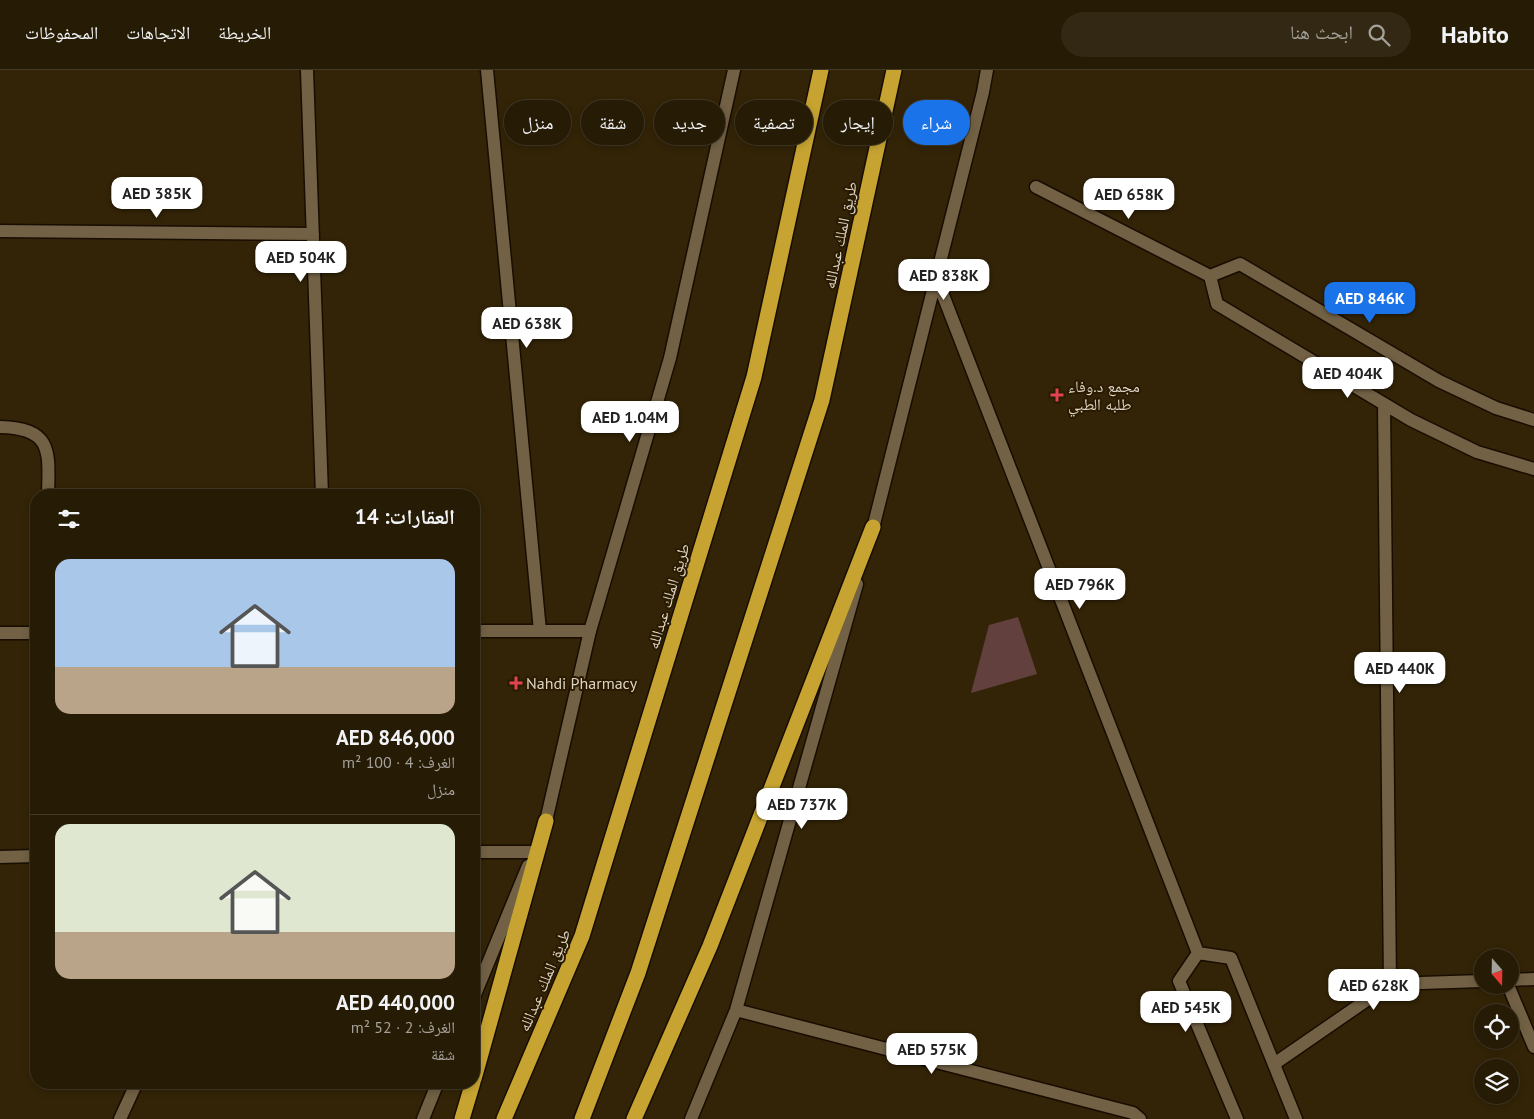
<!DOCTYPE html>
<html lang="ar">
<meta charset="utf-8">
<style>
:root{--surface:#261b05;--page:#322813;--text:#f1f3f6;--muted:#a4a19a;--line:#423927;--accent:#1a73e8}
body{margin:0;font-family:"PT Sans","Noto Naskh Arabic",sans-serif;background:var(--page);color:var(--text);direction:rtl;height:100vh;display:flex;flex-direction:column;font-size:19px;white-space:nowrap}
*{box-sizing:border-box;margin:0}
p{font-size:16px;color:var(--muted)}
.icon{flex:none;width:28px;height:28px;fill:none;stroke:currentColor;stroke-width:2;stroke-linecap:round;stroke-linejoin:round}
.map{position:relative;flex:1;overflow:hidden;direction:ltr}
.side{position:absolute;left:30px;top:419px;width:450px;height:600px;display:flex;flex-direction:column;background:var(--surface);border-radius:20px;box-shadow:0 2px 8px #0003,0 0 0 1px var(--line);direction:rtl}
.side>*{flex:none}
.hud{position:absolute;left:495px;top:30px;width:475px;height:45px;direction:rtl;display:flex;gap:10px}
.needle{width:32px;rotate:160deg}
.buttons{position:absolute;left:1474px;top:879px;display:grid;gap:10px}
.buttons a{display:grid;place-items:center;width:45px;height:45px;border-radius:50%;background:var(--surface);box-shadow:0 2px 8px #0003,0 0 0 1px var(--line);font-size:25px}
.price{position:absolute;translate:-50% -42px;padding:0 11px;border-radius:10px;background:#fff;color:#222;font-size:16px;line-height:32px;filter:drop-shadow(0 1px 2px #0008)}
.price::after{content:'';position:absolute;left:50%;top:30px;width:15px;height:11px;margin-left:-8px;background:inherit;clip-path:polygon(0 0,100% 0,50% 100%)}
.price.selected{background:var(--accent);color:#fff}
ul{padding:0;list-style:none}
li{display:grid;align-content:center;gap:10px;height:265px;padding:0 25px}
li+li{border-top:1px solid var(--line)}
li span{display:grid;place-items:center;height:155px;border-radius:15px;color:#555}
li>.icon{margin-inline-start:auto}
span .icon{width:90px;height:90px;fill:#fffc;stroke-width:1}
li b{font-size:21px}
h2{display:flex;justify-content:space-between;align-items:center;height:60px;padding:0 25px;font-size:21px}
.tag{padding:0 18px;border-radius:22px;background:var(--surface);box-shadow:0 2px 8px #0003,0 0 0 1px var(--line);font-size:18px;line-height:45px}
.tag.selected{background:var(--accent);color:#fff}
header{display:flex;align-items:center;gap:30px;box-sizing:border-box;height:70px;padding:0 25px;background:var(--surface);border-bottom:1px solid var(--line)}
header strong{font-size:24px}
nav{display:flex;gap:28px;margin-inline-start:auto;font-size:18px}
.search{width:350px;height:45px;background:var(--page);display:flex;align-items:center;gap:12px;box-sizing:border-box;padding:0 18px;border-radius:28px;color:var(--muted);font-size:19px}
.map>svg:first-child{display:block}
</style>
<header>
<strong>Habito</strong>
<div class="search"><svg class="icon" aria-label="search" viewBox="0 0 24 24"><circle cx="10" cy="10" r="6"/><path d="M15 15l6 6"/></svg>ابحث هنا</div>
<nav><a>الخريطة</a><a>الاتجاهات</a><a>المحفوظات</a></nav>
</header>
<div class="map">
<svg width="1534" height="1049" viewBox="0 0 1534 1049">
<rect width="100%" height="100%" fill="#332407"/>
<path fill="#62403d" d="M1018,547L1037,604L971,623L989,555Z"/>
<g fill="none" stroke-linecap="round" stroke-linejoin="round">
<g stroke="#180d00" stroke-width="15">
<path id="minor" d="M307,0L322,425
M487,0L540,561
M1036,117L1210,206L1217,234L1411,350L1477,382L1534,399
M0,161L313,164
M1210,206L1240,194L1439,311L1496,338L1534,350
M1384,334L1390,914
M0,357C53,358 49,382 48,425
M474,561H590
M0,563H36
M474,782H534
M0,787L36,786
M1510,910L1534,909
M1508,915L1534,977
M1274,994L1390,914L1482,911
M120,1049L137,1012"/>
</g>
<g stroke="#180d00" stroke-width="15">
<path id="secondary" d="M936,207L1198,883
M871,466L983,22L987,0
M543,759L546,751L590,561L670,288L734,0
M1198,883L1231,888L1296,1049
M1198,883L1179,911L1237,1049
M474,927L528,796
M736,940L1133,1043L1140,1049
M423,1049L438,1012
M691,1049L736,940L857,514"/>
</g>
<g stroke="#180d00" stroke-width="18">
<path id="motorway" d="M474,1009L546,751
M462,1049L473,1012
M504,1049L582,866L754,307L821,0
M582,1049L638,903L822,330L894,0
M634,1049L710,876L873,457"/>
</g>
<use href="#minor" stroke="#726144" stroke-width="12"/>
<use href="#secondary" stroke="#726144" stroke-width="12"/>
<use href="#motorway" stroke="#c7a431" stroke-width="15"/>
</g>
<g fill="#e0444e" stroke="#291a00" stroke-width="2">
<path d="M1054.5 317.5h5v5h5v5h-5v5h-5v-5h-5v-5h5z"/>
<path d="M513.5 605.5h5v5h5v5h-5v5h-5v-5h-5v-5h5z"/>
</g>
<g text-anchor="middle" stroke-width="4" stroke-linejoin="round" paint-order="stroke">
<g font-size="16" fill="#ddd4c4" stroke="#291a00">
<text transform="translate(840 165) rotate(-78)" y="6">طريق الملك عبدالله</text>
<text transform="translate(668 526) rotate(-73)" y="6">طريق الملك عبدالله</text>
<text transform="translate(544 910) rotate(-67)" y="6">طريق الملك عبدالله</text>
</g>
<g font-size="16" fill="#ddd4c4" stroke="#291a00" text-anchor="start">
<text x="1068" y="322">مجمع د.وفاء<tspan x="1068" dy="18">طلبه الطبي</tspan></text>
<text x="526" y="619">Nahdi Pharmacy</text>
</g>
</g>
</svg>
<div class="buttons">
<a><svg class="needle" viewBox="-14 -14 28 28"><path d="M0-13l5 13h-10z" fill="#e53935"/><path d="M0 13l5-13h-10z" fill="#a4a19a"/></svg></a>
<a><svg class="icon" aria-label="locate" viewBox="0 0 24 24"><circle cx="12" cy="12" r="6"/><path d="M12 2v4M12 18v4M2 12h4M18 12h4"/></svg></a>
<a><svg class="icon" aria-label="layers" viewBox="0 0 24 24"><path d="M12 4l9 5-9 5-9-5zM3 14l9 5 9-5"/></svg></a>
</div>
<b class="price" style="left:157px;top:149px">AED 385K</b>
<b class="price" style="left:1129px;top:150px">AED 658K</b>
<b class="price" style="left:301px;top:213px">AED 504K</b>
<b class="price" style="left:944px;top:231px">AED 838K</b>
<b class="price selected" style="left:1370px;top:254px">AED 846K</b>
<b class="price" style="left:527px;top:279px">AED 638K</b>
<b class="price" style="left:1348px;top:329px">AED 404K</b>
<b class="price" style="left:630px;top:373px">AED 1.04M</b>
<b class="price" style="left:1080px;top:540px">AED 796K</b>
<b class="price" style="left:1400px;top:624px">AED 440K</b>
<b class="price" style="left:802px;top:760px">AED 737K</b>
<b class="price" style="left:1374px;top:941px">AED 628K</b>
<b class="price" style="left:1186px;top:963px">AED 545K</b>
<b class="price" style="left:932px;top:1005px">AED 575K</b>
<div class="hud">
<a class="tag selected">شراء</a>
<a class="tag">إيجار</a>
<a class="tag">تصفية</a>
<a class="tag">جديد</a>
<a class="tag">شقة</a>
<a class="tag">منزل</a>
</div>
<section class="side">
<h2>العقارات: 14<svg class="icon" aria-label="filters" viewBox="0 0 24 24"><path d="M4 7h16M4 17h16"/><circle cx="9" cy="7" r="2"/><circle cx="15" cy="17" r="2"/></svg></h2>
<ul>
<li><span style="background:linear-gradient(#a9c7e8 70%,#b9a48a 0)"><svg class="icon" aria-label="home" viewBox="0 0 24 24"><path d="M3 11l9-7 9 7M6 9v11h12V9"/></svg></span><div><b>AED 846,000</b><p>الغرف: 4 · 100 m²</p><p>منزل</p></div></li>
<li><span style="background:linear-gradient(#dfe7d0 70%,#b9a48a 0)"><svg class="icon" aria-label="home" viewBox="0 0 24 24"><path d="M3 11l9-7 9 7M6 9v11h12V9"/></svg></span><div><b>AED 440,000</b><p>الغرف: 2 · 52 m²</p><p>شقة</p></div></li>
</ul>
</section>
</div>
